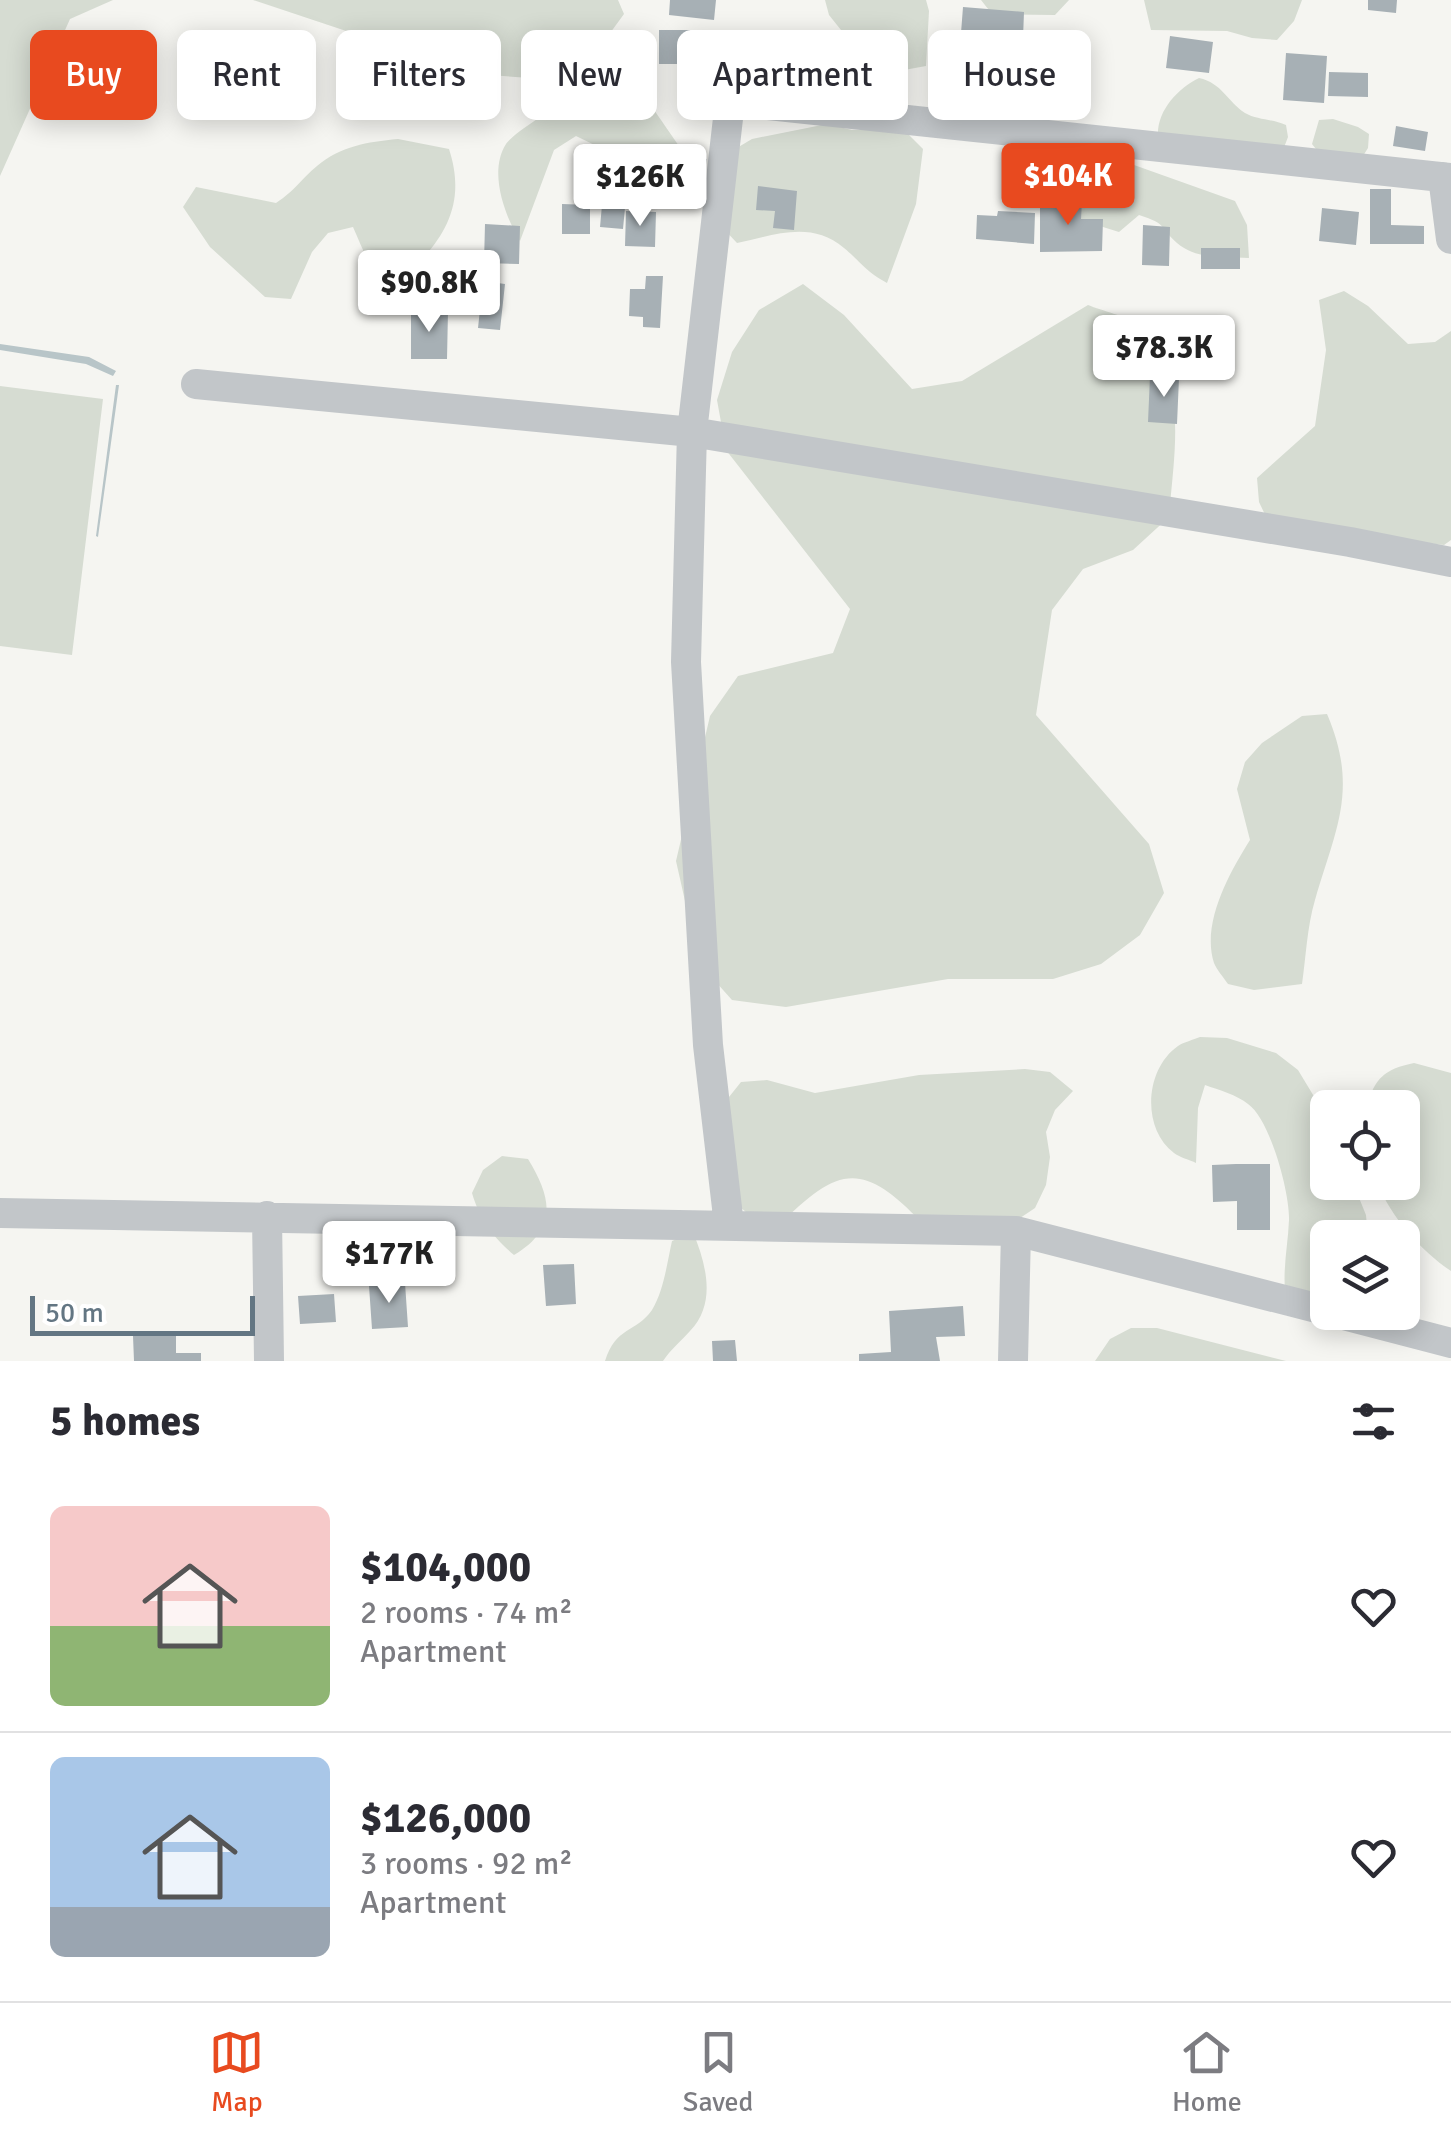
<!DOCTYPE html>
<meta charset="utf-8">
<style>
:root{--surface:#fff;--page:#f7f7f7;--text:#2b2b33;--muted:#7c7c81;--line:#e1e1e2;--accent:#e84a1f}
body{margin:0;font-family:Signika,sans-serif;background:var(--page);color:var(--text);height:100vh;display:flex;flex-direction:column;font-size:38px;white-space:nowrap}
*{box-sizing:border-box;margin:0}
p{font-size:32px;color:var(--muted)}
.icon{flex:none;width:55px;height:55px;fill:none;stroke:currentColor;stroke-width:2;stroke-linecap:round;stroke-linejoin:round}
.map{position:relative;height:1361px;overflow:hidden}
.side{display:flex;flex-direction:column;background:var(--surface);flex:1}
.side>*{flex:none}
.hud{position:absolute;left:30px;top:30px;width:1392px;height:90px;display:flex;gap:20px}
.controls{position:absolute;left:1310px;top:1090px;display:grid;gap:20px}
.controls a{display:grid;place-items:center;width:110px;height:110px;border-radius:15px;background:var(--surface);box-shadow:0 5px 25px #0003;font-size:50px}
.scale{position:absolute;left:30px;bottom:25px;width:225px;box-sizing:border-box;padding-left:10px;border:5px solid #637683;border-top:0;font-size:28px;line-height:35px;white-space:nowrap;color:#637683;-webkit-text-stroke:8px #fff;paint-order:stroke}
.price{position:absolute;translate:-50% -85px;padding:0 22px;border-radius:10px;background:#fff;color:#222;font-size:32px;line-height:65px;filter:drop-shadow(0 2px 5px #0008)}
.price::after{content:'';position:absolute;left:50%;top:60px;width:30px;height:22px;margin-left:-15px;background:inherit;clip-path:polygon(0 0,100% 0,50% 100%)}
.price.on{background:var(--accent);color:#fff}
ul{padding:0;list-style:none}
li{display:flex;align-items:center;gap:30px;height:250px;padding:0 50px}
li+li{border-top:2px solid var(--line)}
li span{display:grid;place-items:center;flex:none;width:280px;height:200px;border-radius:15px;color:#555}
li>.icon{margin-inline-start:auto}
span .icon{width:120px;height:120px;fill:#fffc;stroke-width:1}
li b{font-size:42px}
h2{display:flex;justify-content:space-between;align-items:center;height:120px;padding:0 50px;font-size:42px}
.chip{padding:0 35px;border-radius:15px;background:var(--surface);box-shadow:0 5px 25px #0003;font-size:35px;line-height:90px}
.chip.on{background:var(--accent);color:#fff}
.dock{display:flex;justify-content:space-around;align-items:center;height:140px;border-top:2px solid var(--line);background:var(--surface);font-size:28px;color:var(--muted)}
.dock a{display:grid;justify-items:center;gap:5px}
.dock .on{color:var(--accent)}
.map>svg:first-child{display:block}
</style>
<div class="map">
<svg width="1451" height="1361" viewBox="0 0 1451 1361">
<rect width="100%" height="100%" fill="#f5f5f1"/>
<path fill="#d6dcd2" d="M0,0H113L70,19L0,176Z
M253,0H618L624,14L589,62L530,78L475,74Z
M825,0H926L929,11L926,66L877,75L829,15Z
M981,0H1069L1055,15L992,14Z
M1144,0H1302L1294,21L1277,40L1252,38L1227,31L1151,30Z
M1199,78C1222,83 1227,101 1245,113C1257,120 1273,119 1286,125L1288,137L1283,150L1158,135C1157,111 1178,88 1199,78Z
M628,98L652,107L681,149L673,174L646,170L576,136L554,150L520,241C505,216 488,172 506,144C511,136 542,115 551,111C574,101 603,101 628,98Z
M1333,119L1358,127L1369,134L1368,148L1361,159L1319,153L1312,144L1319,120Z
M827,124L852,130H904L923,149L916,204L887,283C865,271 861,262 844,248C811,220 775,235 737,243L721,226L730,152L752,139Z
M398,139L449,149C468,207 442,243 399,282C366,266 367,258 353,227L328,233L312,252L291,299L265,297L210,247L183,207L196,187L276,203C296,190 301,179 317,166C341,146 367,142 398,139Z
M1082,151L1106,155L1235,201L1247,225L1249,258C1225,257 1197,260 1177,243C1157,225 1169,225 1139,215L1119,232L1071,217L1025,186L1032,161L1057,153Z
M803,284L844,315L912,389L962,381L1088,305C1102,311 1126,315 1137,326C1190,377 1174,451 1169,517L1133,550L1083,569L1052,610L1036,715L1149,844L1164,893L1140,935L1101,964L1053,979H948L786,1007L732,1000L699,963L676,861L710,716L738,676L833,653L850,609L726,450L717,400L732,352L759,310Z
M1344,291L1368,306L1408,344L1435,342L1451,331V540L1444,545L1270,525L1259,502L1257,478L1315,426L1326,350L1319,300Z
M0,386L103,399L72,655L0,646Z
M1327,714C1359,789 1336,828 1315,900C1307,927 1306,957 1302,984L1254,990L1228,984C1224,978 1217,970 1214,963C1201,923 1230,872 1250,840L1237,789L1245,762L1262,743L1302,716Z
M1200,1037L1227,1038L1276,1053L1298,1070L1327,1118L1328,1182L1353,1183L1366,1215L1368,1237L1328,1238L1327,1302L1285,1290C1283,1266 1288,1244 1289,1220C1290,1193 1270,1119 1248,1104C1237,1095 1219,1090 1205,1085L1198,1108L1196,1163C1190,1160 1179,1157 1174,1153C1141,1128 1145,1069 1178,1046C1184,1042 1193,1040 1200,1037Z
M1414,1063L1451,1073V1271C1420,1250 1392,1218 1377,1183L1402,1182V1108L1367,1107C1374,1078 1385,1069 1414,1063Z
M1025,1069L1050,1072L1073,1091L1055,1110L1046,1132L1050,1157L1046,1185L1035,1208L1014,1222L922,1223C860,1157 836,1169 777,1227L753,1218L733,1201L725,1102L741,1082L767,1080L815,1093L919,1075Z
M502,1156L528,1159C552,1198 558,1229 514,1255C492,1236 480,1220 472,1193L483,1170Z
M693,1232C706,1264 717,1303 690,1331C680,1342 671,1349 663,1361H605C616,1326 636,1333 652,1310C664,1290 667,1263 672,1241Z
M1131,1328H1157L1286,1361H1095L1110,1339Z"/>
<path fill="#b8c5c8" d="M0,344L89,357L116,371L113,376L86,364L0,350Z
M116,385H119L98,537L96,536Z"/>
<path fill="#a7b0b5" d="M670,0H716L714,20L669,15Z
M1368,0H1397L1396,13L1368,10Z
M963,7L1024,12L1023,38L961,33Z
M659,30H690V64H659Z
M1170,36L1213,42L1209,73L1166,68Z
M1286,53L1327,56L1324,103L1283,100Z
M1329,72L1368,73V97L1328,96Z
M1396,126L1428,132L1425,151L1393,146Z
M670,152L707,159L699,204L661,197Z
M631,159L658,162L655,192L628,190Z
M586,178L603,182L599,202L581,198Z
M604,183L627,186L623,229L600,227Z
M758,186L797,191L794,230L773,228L775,211L756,210Z
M1370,189H1391V225L1424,226V244H1370Z
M1040,200L1082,201L1081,219H1103L1102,251L1040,252Z
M562,204L590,205V234H562Z
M1322,208L1359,212L1356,245L1319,241Z
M626,211L656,212L655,247L625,246Z
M998,211L1035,213L1034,244L976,239L977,215L997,216Z
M485,224L520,226L519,264L484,263Z
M1143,225L1170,227L1169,266L1142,265Z
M1201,248H1240V269H1201Z
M646,276H663L660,328L643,327V317L629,316L630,289H645Z
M483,281L505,284L500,330L478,328Z
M411,311H448L447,359H411Z
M1150,376L1179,378L1177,424L1148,422Z
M1236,1164H1270V1230H1237V1201L1213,1202L1212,1165Z
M574,1264L576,1304L546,1306L543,1265Z
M405,1283L408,1327L372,1329L369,1286Z
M334,1294L336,1322L300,1324L298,1296Z
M963,1306L965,1336L936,1337L940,1361H859V1354L891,1352L889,1311Z
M176,1335V1353H201V1361H134L133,1336Z
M735,1340L737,1361H713L712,1341Z"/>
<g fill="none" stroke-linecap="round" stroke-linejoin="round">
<path stroke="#c2c6c9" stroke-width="30" d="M1443,177L1451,239
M196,384L692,432L1350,542L1451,562
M0,1213L1016,1231L1328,1311
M267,1216L269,1361
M729,1225L708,1045L686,662L692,432L730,101L1451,178
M1332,1312L1451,1343
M1013,1361L1016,1231"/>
</g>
</svg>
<div class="controls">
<a><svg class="icon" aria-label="locate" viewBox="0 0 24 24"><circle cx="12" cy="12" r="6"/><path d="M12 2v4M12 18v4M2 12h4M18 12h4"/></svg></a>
<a><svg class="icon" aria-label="layers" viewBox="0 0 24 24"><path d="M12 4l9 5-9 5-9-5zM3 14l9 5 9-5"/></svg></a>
</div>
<div class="scale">50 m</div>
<b class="price on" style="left:1068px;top:228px">$104K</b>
<b class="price" style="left:640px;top:229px">$126K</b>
<b class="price" style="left:429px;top:335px">$90.8K</b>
<b class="price" style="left:1164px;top:400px">$78.3K</b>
<b class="price" style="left:389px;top:1306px">$177K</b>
<div class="hud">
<a class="chip on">Buy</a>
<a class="chip">Rent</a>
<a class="chip">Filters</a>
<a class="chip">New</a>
<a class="chip">Apartment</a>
<a class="chip">House</a>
</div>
</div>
<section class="side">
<h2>5 homes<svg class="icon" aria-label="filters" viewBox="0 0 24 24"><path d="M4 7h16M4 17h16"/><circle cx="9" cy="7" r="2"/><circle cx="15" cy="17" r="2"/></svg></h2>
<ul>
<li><span style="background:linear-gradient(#f6c9c9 60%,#8fb573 0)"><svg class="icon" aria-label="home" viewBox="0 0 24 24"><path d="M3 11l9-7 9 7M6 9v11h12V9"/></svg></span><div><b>$104,000</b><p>2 rooms · 74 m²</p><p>Apartment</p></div><svg class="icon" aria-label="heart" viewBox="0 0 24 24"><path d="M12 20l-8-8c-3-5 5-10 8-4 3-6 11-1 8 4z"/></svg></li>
<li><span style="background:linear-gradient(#a9c7e8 75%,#9aa5b1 0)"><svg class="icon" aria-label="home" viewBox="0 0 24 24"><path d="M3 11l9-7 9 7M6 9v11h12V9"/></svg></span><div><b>$126,000</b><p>3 rooms · 92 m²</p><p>Apartment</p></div><svg class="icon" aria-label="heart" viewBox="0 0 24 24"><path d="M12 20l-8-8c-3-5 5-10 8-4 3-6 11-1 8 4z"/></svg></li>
</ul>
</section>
<nav class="dock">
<a class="on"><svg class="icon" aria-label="map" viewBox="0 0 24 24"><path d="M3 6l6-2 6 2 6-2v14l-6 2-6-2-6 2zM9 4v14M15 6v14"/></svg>Map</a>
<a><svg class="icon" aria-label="saved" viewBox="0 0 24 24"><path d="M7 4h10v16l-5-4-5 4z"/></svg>Saved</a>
<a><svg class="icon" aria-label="home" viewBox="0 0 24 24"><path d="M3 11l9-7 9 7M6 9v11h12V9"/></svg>Home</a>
</nav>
